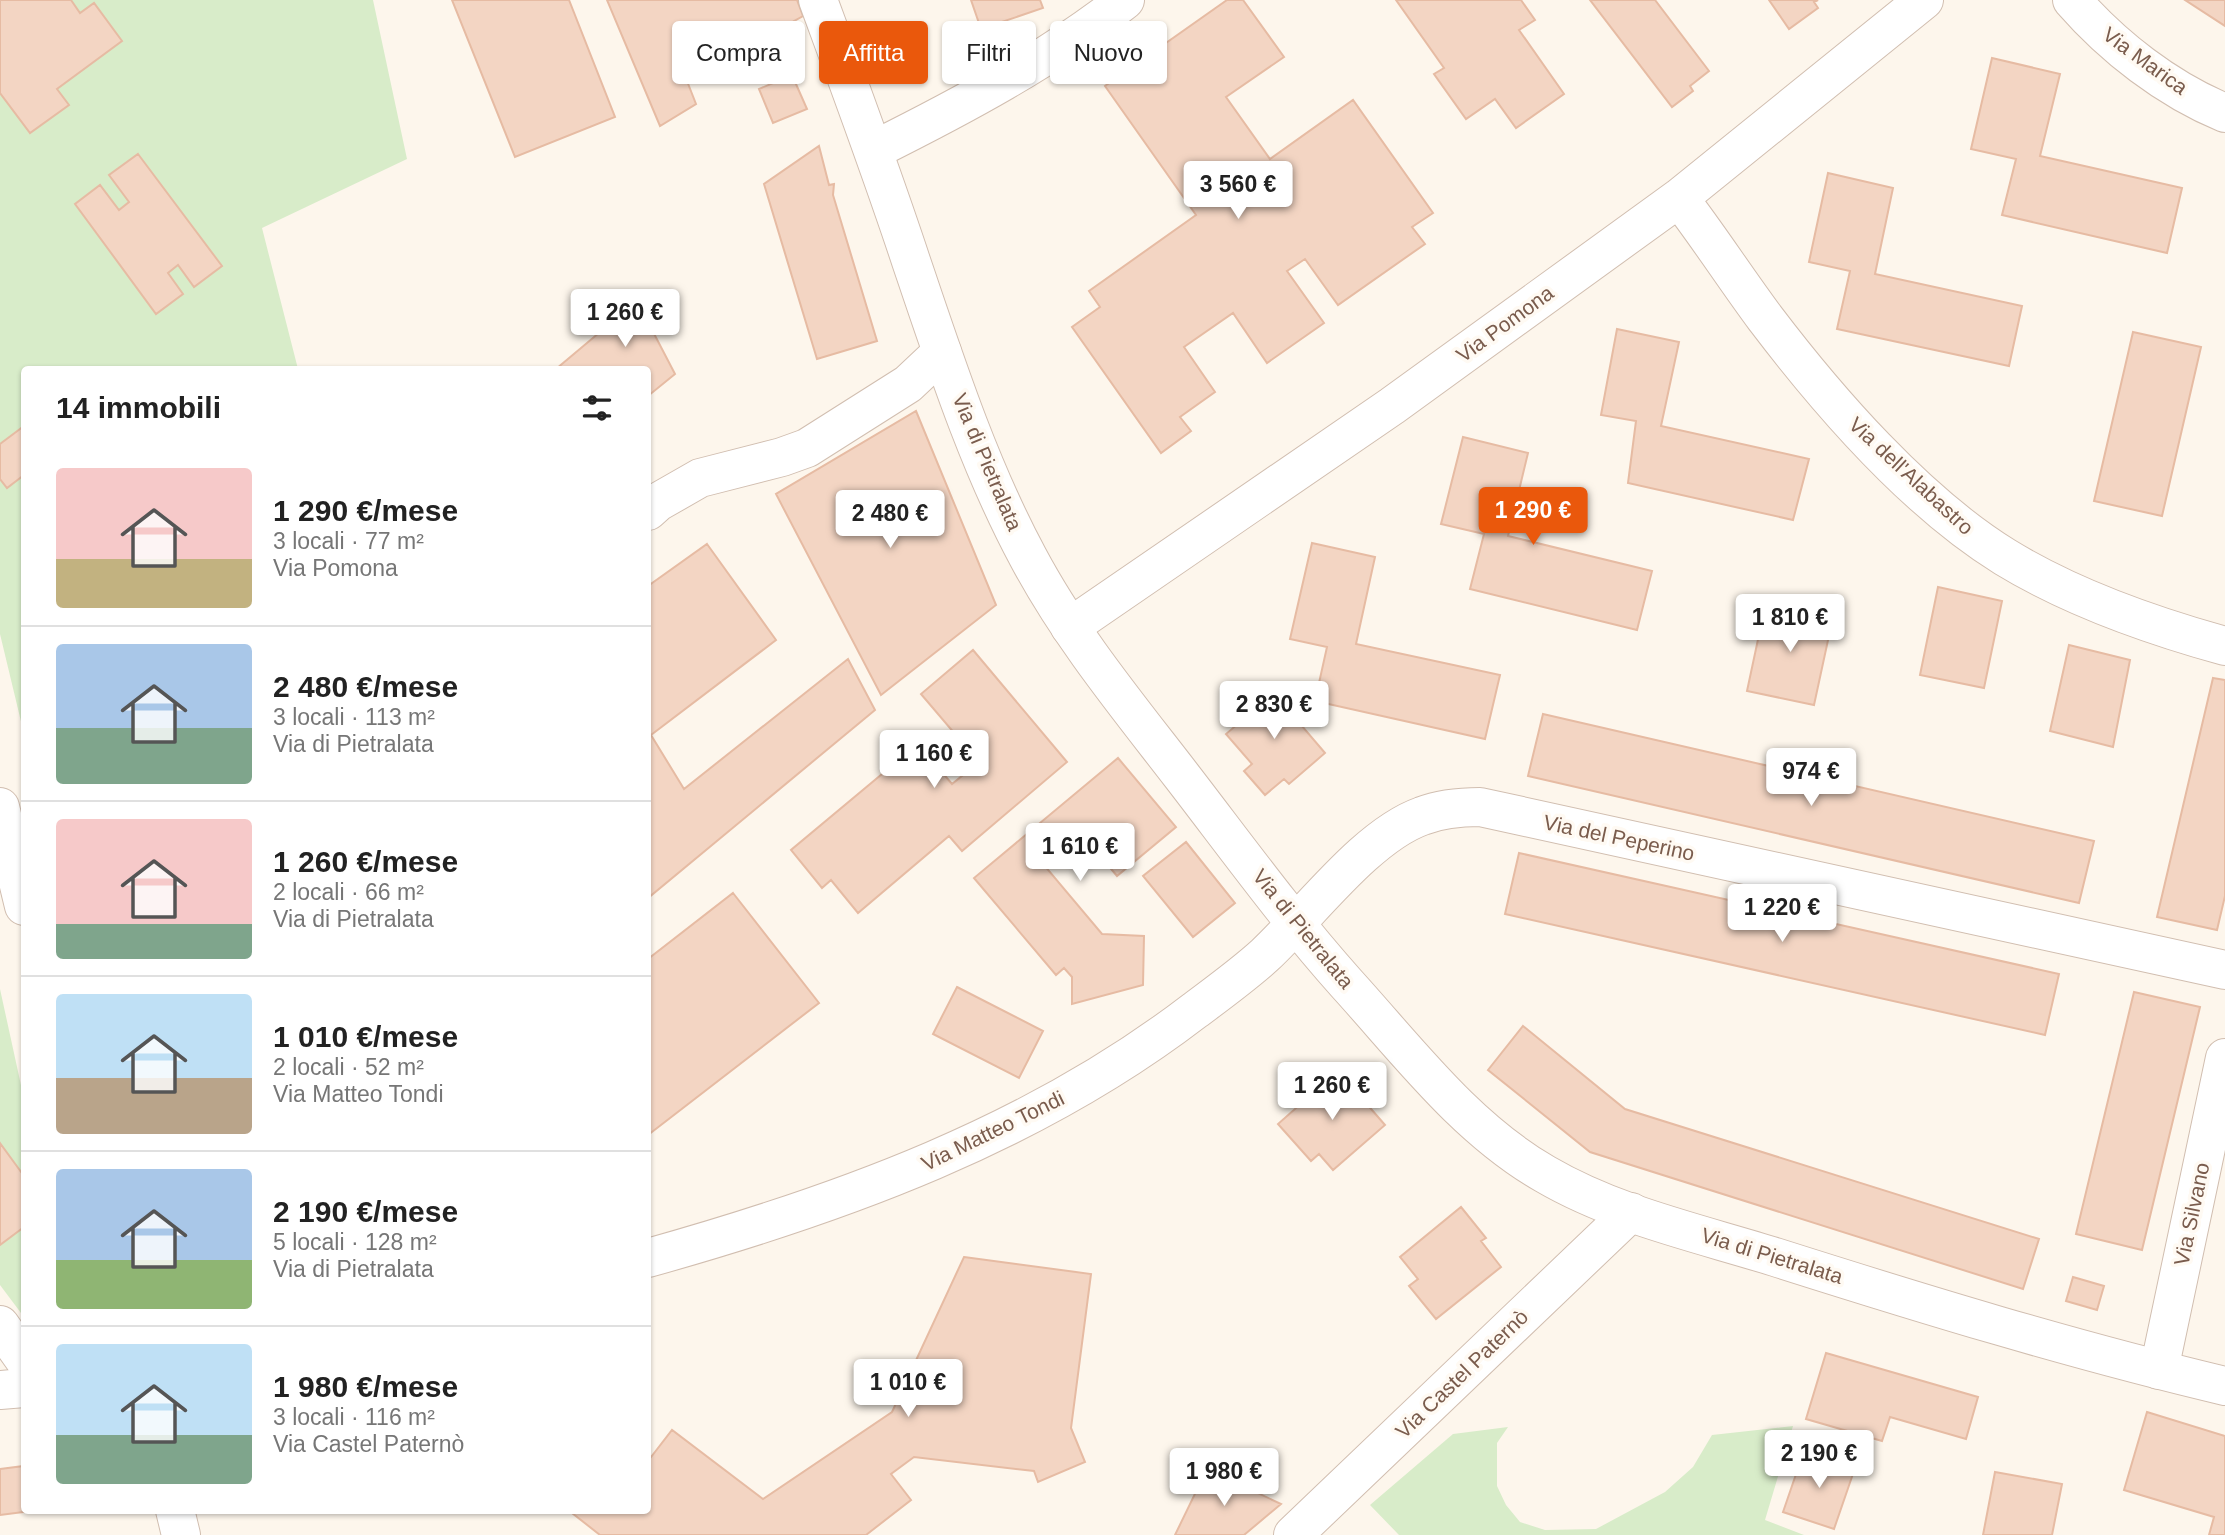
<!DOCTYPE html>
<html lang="it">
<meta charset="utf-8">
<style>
:root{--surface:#fff;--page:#f2f2f2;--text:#222;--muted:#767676;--line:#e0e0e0;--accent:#ea580c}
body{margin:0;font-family:Arial,sans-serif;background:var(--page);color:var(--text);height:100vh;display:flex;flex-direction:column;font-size:26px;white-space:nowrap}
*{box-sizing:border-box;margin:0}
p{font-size:23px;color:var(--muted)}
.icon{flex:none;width:38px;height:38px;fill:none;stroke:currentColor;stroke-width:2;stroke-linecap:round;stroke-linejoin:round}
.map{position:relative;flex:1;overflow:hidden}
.sheet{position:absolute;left:21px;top:366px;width:630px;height:1148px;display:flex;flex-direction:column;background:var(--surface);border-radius:7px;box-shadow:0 2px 5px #0004}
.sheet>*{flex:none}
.top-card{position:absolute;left:672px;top:21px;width:665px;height:63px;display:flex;gap:14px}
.price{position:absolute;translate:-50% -60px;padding:0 16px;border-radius:7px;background:#fff;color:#222;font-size:23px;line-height:46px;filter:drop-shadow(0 2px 4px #0008)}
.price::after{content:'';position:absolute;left:50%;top:42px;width:21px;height:16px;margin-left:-10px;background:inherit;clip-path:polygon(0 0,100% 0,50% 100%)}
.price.on{background:var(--accent);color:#fff}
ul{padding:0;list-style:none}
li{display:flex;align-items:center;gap:21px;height:175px;padding:0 35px}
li+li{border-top:2px solid var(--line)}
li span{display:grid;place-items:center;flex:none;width:196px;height:140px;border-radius:7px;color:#555}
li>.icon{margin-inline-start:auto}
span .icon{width:84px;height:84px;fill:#fffc;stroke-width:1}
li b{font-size:30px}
h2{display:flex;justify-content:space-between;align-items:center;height:84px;padding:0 35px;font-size:30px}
.chip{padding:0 24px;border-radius:7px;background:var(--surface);box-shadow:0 2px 5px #0004;font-size:24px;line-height:63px}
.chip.on{background:var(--accent);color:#fff}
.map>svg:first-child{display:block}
</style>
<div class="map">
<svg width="2225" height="1535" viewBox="0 0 2225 1535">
<rect width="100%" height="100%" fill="#fdf6ec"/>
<path fill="#d8ecc9" d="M0,0H373L407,159L262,228L298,369H24V734L0,634Z
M0,989L24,1099V1317L0,1285Z
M1793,1426L1765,1520L1804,1535H1399L1370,1505L1453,1434L1508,1427L1497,1443V1486L1506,1505L1520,1522L1545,1530L1596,1529L1665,1492L1693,1467L1712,1435Z"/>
<path fill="#f3d5c3" stroke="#e6bba3" stroke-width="2" d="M0,0H71L80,13L94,3L122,41L57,89L69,105L30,133L0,93Z
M452,0H569L615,117L515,157Z
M607,0H797L803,16L687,81L696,104L660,126Z
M971,0H1040L1043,8L981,29Z
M1227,0H1243L1284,57L1226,97L1270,159L1353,100L1433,213L1412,227L1425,244L1338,305L1305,259L1287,271L1324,323L1267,363L1233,313L1184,347L1215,392L1180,417L1191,431L1161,453L1072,327L1100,307L1089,291L1196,215L1105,86Z
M1396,0H1521L1535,20L1519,30L1564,94L1516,128L1495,99L1466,119L1434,74L1444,68Z
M1590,0H1655L1709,71L1690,86L1693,91L1672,107Z
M1769,0H1818L1814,2L1818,8L1789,29Z
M2185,0H2225V26Z
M1992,58L2060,74L2040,156L2182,188L2167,253L2002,215L2016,159L1971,149Z
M792,75L807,109L773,123L759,89Z
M819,146L829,185L834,184L833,195L877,341L817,359L764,184Z
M138,154L222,266L194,287L178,265L168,273L183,294L156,314L75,204L100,185L119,210L129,202L109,175Z
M1828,173L1893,188L1875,274L2022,306L2009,366L1837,329L1850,271L1809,262Z
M637,301L675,374L648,396V369H556Z
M1617,329L1679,342L1661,426L1809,459L1793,520L1628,483L1636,421L1601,415Z
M2133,332L2201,347L2162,516L2094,501Z
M916,411L996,605L881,695L776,494Z
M24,426V475L7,488L0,479V444Z
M1463,437L1528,453L1508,536L1652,571L1637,630L1470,589L1484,534L1441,524Z
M1312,543L1375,557L1356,644L1500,675L1485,739L1315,701L1327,647L1290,639Z
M707,544L776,640L651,735L684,789L848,659L875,710L648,898V586Z
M1938,587L2002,601L1984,688L1920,675Z
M1766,602L1833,617L1814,705L1747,691Z
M2069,645L2130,660L2113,747L2050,731Z
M973,650L1067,762L962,851L949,836L858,913L831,880L822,888L791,850L918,744L952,784L979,762L921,694Z
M2213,678L2225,680V896L2217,930L2157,917Z
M1273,684L1306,723L1301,725L1325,753L1289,784L1284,779L1265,795L1244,771L1252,764L1226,734L1252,712L1247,706Z
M1543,714L2094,841L2079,903L1528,776Z
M1118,758L1176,827L1117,876L1076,827L1038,858L1102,934L1144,936L1143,985L1072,1004V977L1064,968L1056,975L974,878Z
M1186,842L1235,903L1193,937L1143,876Z
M1519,853L2059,974L2045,1035L1505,914Z
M733,893L819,1003L648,1135V959Z
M957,987L1043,1031L1019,1078L933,1034Z
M2134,992L2200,1007L2142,1250L2076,1234Z
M1523,1026L1625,1109L2039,1239L2023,1289L1590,1152L1488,1070Z
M1338,1071L1385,1125L1333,1170L1319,1154L1311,1161L1278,1124Z
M0,1143L24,1176V1227L0,1245Z
M1461,1207L1486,1238L1481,1241L1501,1267L1436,1319L1409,1286L1418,1279L1400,1257Z
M964,1257L1091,1274L1071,1428L1085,1462L1038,1482L1034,1471L914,1457L891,1474L911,1500L866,1535H600L572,1513L574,1510H648V1461L672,1430L763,1499L892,1412Z
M2073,1277L2104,1286L2097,1310L2066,1301Z
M1826,1353L1978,1397L1966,1439L1890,1417L1882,1441L1806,1419Z
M2147,1412L2225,1436V1535H2209L2214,1517L2124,1490Z
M1804,1451L1855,1468L1834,1529L1783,1512Z
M24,1466V1510H39L0,1515V1469Z
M1207,1469L1281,1504L1244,1535H1175Z
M1995,1472L2062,1484L2052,1535H1983Z"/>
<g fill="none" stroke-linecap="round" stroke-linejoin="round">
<g stroke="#d1beb0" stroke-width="40">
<path id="minor" d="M2072,0C2113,47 2167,89 2225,113
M874,150C962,106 1047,61 1125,0
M1679,198C1709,237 1736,279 1765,318C1828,401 1916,502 2005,557C2072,598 2149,625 2225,646
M648,511L658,502L700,478L782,457L807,448L908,384L942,352
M1070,627L1392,406L1679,198L1924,0
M0,807L24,906
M648,1258C841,1204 1034,1134 1194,1011C1218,993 1243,975 1265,955C1309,914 1366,836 1422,816C1440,809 1461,807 1480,807L2225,970
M0,1325L24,1359
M2159,1370L2225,1058
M0,1390L24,1388
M175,1510L181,1535
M1293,1535L1631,1212"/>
</g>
<g stroke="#d1beb0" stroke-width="40">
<path id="tertiary" d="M818,0C850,87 882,173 911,261C945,361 978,464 1028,557C1070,636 1127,705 1181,775C1235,845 1287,917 1346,983C1407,1050 1465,1128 1545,1174C1615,1215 1698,1233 1775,1257C1923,1304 2073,1350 2225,1386"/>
</g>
<use href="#minor" stroke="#fff" stroke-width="38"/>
<use href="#tertiary" stroke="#fff" stroke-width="38"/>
</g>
<g text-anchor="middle" stroke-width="7" stroke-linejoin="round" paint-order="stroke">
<g font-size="21" fill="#7a5c4d" stroke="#fffaf3">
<text transform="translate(2145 61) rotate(36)" y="7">Via Marica</text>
<text transform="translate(1505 324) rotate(-36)" y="7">Via Pomona</text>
<text transform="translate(987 462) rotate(67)" y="7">Via di Pietralata</text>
<text transform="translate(1911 476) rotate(43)" y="7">Via dell'Alabastro</text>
<text transform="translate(1619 838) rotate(12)" y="7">Via del Peperino</text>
<text transform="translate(1303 929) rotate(51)" y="7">Via di Pietralata</text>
<text transform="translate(993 1131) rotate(-26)" y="7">Via Matteo Tondi</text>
<text transform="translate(2192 1214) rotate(-78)" y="7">Via Silvano</text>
<text transform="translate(1772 1256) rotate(17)" y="7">Via di Pietralata</text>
<text transform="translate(1462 1374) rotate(-44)" y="7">Via Castel Paternò</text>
</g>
</g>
</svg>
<b class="price" style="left:1238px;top:221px">3 560 €</b>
<b class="price" style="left:625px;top:349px">1 260 €</b>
<b class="price on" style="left:1533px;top:547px">1 290 €</b>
<b class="price" style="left:890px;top:550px">2 480 €</b>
<b class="price" style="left:1790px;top:654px">1 810 €</b>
<b class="price" style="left:1274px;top:741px">2 830 €</b>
<b class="price" style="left:934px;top:790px">1 160 €</b>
<b class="price" style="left:1811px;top:808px">974 €</b>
<b class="price" style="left:1080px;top:883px">1 610 €</b>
<b class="price" style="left:1782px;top:944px">1 220 €</b>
<b class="price" style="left:1332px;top:1122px">1 260 €</b>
<b class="price" style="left:908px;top:1419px">1 010 €</b>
<b class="price" style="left:1819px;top:1490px">2 190 €</b>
<b class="price" style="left:1224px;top:1508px">1 980 €</b>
<div class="top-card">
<a class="chip">Compra</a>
<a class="chip on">Affitta</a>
<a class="chip">Filtri</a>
<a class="chip">Nuovo</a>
</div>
<section class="sheet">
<h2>14 immobili<svg class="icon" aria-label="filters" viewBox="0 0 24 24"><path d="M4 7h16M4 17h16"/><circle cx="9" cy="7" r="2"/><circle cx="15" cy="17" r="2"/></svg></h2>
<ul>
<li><span style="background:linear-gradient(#f6c9c9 65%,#c2b280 0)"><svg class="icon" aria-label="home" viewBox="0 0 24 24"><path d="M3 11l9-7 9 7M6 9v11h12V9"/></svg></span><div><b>1 290 €/mese</b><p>3 locali · 77 m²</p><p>Via Pomona</p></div></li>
<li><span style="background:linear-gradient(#a9c7e8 60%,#7fa58c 0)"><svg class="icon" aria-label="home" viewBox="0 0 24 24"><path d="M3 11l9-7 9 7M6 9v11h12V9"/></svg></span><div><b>2 480 €/mese</b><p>3 locali · 113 m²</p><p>Via di Pietralata</p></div></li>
<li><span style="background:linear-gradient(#f6c9c9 75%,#7fa58c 0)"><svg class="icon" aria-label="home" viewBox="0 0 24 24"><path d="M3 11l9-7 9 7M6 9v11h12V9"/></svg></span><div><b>1 260 €/mese</b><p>2 locali · 66 m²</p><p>Via di Pietralata</p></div></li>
<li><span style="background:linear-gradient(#bfe0f5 60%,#b9a48a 0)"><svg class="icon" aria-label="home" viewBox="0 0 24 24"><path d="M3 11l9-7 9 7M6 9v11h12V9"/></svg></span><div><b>1 010 €/mese</b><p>2 locali · 52 m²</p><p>Via Matteo Tondi</p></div></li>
<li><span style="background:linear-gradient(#a9c7e8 65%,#8fb573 0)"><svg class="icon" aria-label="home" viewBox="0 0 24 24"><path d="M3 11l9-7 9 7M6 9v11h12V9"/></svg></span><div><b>2 190 €/mese</b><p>5 locali · 128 m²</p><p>Via di Pietralata</p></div></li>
<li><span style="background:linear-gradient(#bfe0f5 65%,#7fa58c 0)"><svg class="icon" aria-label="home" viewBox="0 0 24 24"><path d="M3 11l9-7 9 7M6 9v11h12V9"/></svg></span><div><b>1 980 €/mese</b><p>3 locali · 116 m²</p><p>Via Castel Paternò</p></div></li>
</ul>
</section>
</div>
